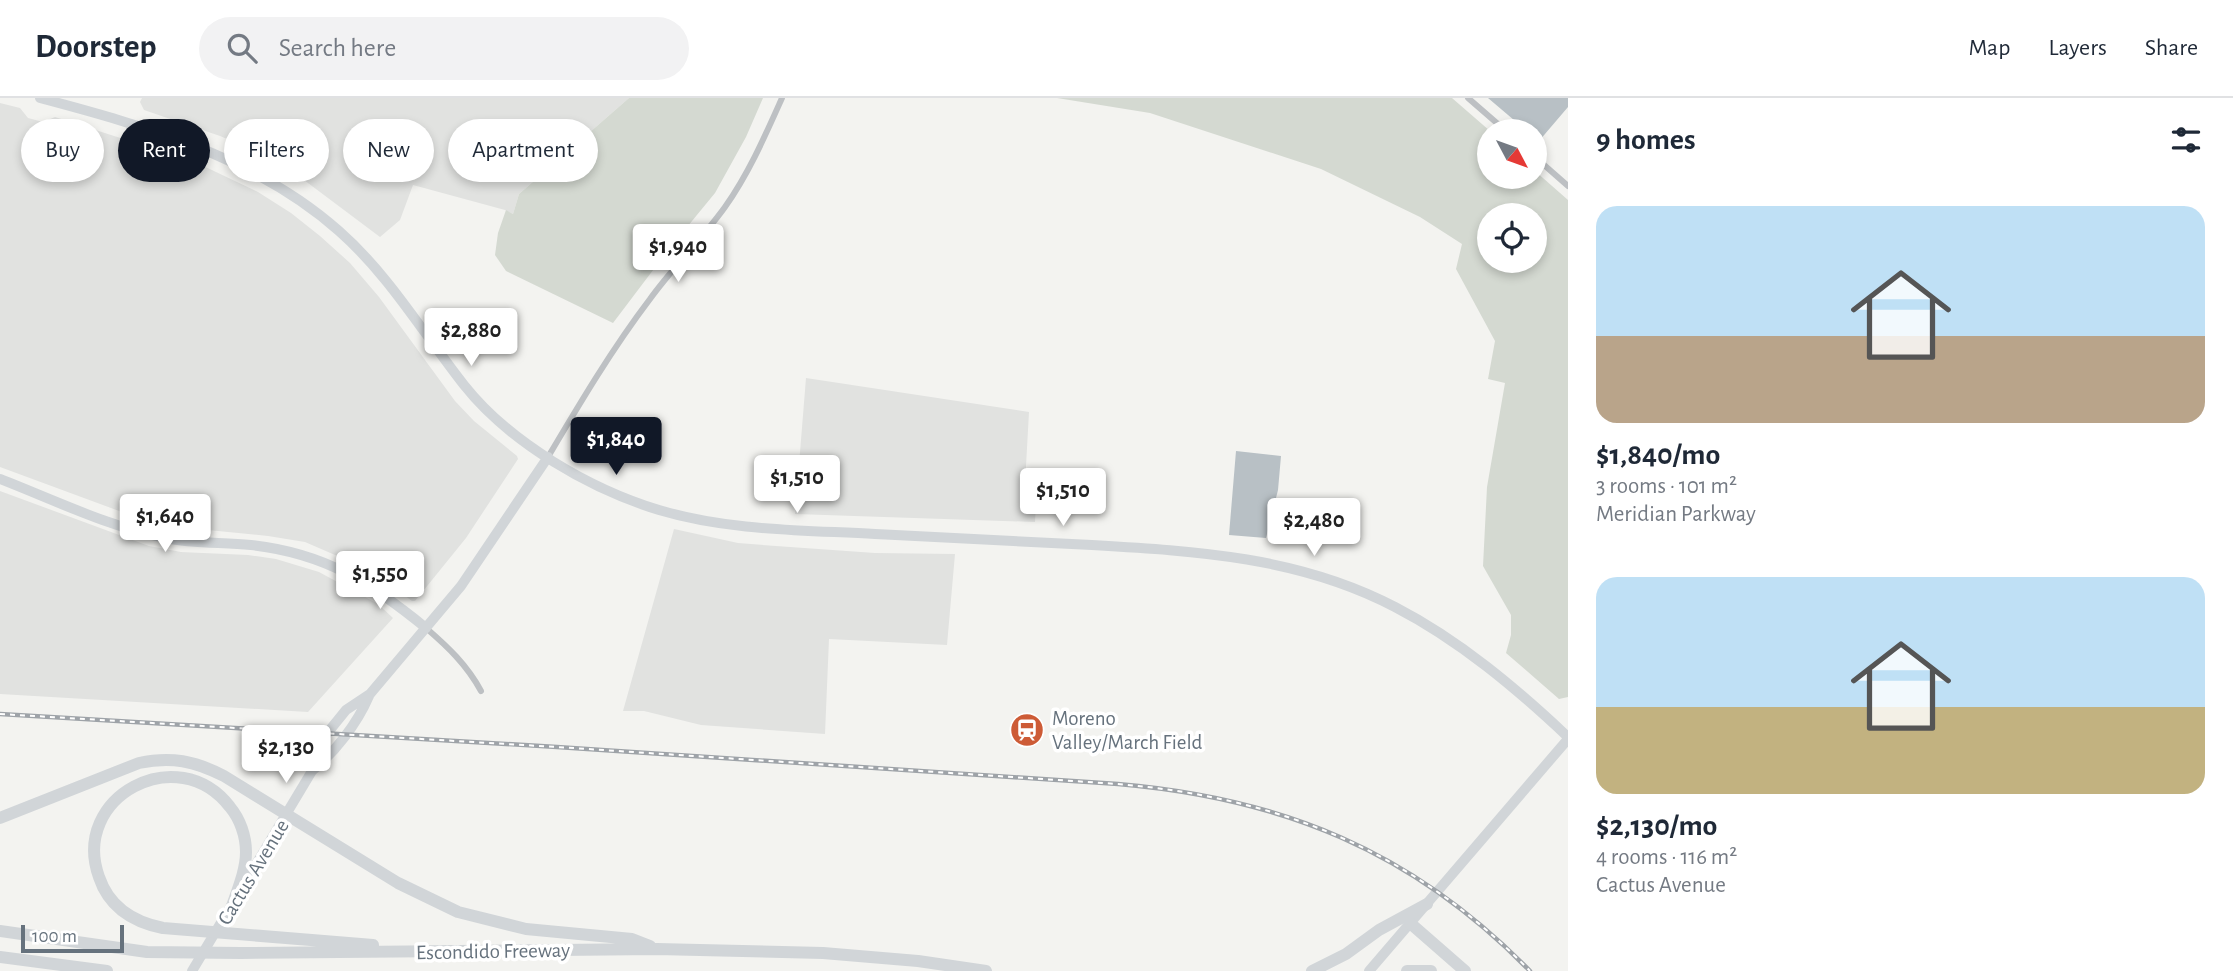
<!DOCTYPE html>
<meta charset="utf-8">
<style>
:root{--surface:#fff;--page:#f2f2f3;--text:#1f2937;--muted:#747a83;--line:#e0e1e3;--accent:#111827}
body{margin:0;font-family:"Alegreya Sans",sans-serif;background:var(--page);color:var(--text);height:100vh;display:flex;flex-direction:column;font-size:26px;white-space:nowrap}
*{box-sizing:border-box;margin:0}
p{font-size:23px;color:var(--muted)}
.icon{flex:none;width:38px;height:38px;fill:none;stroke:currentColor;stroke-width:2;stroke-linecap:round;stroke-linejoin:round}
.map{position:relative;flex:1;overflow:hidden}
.drawer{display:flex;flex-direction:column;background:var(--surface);width:665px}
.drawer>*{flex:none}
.guide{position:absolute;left:21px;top:21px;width:665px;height:63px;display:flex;gap:14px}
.needle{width:46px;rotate:131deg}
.buttons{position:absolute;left:1477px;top:21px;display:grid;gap:14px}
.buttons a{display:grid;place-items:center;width:70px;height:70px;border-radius:50%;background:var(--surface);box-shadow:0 4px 10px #0003;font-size:35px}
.scale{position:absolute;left:21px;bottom:18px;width:103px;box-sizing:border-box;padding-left:7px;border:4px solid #66727d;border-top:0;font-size:19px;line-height:24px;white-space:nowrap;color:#66727d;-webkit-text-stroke:5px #fff;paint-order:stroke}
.price{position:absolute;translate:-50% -60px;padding:0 16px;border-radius:7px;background:#fff;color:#222;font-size:23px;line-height:46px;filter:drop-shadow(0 2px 4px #0008)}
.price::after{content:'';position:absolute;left:50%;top:42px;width:21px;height:16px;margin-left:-10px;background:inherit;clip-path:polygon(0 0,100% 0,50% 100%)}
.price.on{background:var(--accent);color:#fff}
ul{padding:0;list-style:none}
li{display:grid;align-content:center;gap:14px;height:371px;padding:0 28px}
li span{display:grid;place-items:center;height:217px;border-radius:21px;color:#555}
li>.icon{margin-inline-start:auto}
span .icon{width:126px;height:126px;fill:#fffc;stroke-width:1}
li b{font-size:30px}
h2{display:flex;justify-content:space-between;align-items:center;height:84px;padding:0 28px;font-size:30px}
.chip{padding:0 24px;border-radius:32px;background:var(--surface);box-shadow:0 4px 10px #0003;font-size:24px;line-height:63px}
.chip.on{background:var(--accent);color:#fff}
header{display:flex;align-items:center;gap:42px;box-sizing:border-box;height:98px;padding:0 35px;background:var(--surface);border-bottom:2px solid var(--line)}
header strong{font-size:33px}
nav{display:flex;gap:38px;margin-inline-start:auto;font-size:24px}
.search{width:490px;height:63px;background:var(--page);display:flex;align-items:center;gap:18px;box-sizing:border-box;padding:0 24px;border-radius:38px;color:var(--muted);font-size:26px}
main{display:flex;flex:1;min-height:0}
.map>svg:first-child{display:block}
</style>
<header>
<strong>Doorstep</strong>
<div class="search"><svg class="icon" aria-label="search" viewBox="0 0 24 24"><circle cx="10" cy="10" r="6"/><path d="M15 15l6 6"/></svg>Search here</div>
<nav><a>Map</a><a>Layers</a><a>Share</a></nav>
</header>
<main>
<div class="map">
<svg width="1568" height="873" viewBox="0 0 1568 873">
<rect width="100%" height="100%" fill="#f3f3f0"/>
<path fill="#e1e2e0" d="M142,0H629L519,96L513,116L505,112L413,87L400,122L380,139L296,76L248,50L220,38L144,12L140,4Z
M0,5L20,10L28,20L43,24L55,19L195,64L258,94L291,115L320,138L350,165L379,199L455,303L474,323L517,358L518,361L466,440L415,503H412L372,473L305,444L268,438L157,427L0,369Z
M806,280L1029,314L1025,386L1037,387L1035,424L795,416Z
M0,393L149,448L181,454L248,457L276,461L319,474L378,506L393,520L308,614L0,596Z
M674,431L738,445L776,448L875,455L955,456L947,547L829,541L825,636L701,627L644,613H623Z"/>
<path fill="#d4d9d1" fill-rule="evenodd" d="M629,0H763L746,39L715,95L669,151L613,225L506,173L495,157L498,135L506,112L513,116L519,96Z
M1057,0H1452L1490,33L1489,79H1535V73L1568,102V599L1559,601L1506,555L1511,537V517L1483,468L1487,389L1505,285L1488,281L1495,243L1456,171L1462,146L1420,119L1321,71L1150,15ZM1489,117H1535V163H1489Z"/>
<path fill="#b8c0c5" d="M1488,0H1568V9L1539,43L1535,39V33H1527Z
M1236,353L1281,358L1278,392L1266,440L1229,437Z"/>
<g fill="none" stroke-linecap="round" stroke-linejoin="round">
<path stroke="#bdc0c3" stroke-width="6" d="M1468,0L1506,33
M1535,59L1568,88
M548,359C580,305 612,251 650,201C673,169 702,141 725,109C749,75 765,38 782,0
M426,530C448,549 467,567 481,593"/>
<path stroke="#d1d5d8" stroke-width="10" d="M40,0C145,28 256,59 339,133C389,177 423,235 464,287C510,345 590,391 659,412C729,433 803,432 875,436C947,440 1019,443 1092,447C1196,453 1300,459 1395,509C1459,542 1516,590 1568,639
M0,381C54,402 109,429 166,440C194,446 223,444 251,447C324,455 370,484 426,530
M312,673L313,655L329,633L346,612L370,596L461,488L548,359
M192,873L312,673C335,654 357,626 369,598"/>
<path stroke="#d1d5d8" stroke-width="10" d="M1369,873L1568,641"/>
<path stroke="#d1d5d8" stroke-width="12" d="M0,720L139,665C171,658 195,663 224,678L398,785L458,814L526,831L632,841L650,848
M231,811C237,793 246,773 246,754C246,738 240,721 230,709C178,641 70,699 99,779C109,809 133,824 163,830L373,847
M1410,825L1465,873
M0,833L147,854L241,855L657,851L823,855L918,863L986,873
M0,859L107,873
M1312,873L1346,856L1379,832L1427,806
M1407,873H1431"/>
<g stroke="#9ea3a8" stroke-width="4.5">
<path id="rail" d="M0,616L557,649L1118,686C1282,700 1413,753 1530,873"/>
</g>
<use href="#rail" stroke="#fff" stroke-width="2" stroke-dasharray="5" stroke-linecap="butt"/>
</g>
<defs>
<g id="station-disc" transform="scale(1.75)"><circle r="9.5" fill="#cd5b36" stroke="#fff"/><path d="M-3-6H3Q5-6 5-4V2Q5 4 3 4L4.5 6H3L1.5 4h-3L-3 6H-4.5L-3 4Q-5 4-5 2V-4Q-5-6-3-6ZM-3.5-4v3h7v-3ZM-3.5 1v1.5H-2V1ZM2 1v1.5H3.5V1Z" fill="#fff"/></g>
</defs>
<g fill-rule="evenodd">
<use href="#station-disc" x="1027" y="632"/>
</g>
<g text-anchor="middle" stroke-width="7" stroke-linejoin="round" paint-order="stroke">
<g font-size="21" fill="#66727d" stroke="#fff" text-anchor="start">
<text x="1052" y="627">Moreno<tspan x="1052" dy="24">Valley/March Field</tspan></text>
</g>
<g font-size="21" fill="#66727d" stroke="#fff">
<text transform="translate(253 774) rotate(-59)" y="7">Cactus Avenue</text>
<text transform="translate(493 853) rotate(-1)" y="7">Escondido Freeway</text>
</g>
</g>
</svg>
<div class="buttons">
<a><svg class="needle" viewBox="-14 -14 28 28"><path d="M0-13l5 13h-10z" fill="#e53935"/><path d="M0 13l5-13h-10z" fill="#747a83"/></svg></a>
<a><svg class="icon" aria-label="locate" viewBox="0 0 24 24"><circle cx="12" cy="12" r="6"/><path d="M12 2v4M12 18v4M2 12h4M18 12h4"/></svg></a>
</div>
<div class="scale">100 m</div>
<b class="price" style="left:678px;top:186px">$1,940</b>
<b class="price" style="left:471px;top:270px">$2,880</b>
<b class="price on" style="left:616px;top:379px">$1,840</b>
<b class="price" style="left:797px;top:417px">$1,510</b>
<b class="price" style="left:1063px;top:430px">$1,510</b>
<b class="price" style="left:165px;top:456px">$1,640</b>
<b class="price" style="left:1314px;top:460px">$2,480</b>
<b class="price" style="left:380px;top:513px">$1,550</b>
<b class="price" style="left:286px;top:687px">$2,130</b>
<div class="guide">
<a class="chip">Buy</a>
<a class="chip on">Rent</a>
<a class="chip">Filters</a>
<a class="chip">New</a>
<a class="chip">Apartment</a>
</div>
</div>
<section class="drawer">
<h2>9 homes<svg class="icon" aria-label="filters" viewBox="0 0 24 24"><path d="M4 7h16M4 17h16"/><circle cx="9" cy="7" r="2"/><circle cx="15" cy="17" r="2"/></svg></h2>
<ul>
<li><span style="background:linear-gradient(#bfe0f5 60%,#b9a48a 0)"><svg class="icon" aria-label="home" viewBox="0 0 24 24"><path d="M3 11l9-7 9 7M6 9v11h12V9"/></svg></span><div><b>$1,840/mo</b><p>3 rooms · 101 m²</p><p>Meridian Parkway</p></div></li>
<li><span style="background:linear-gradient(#bfe0f5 60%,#c2b280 0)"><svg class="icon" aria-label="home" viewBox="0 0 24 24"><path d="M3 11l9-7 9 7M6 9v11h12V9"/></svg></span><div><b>$2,130/mo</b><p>4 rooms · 116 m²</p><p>Cactus Avenue</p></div></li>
</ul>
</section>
</main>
